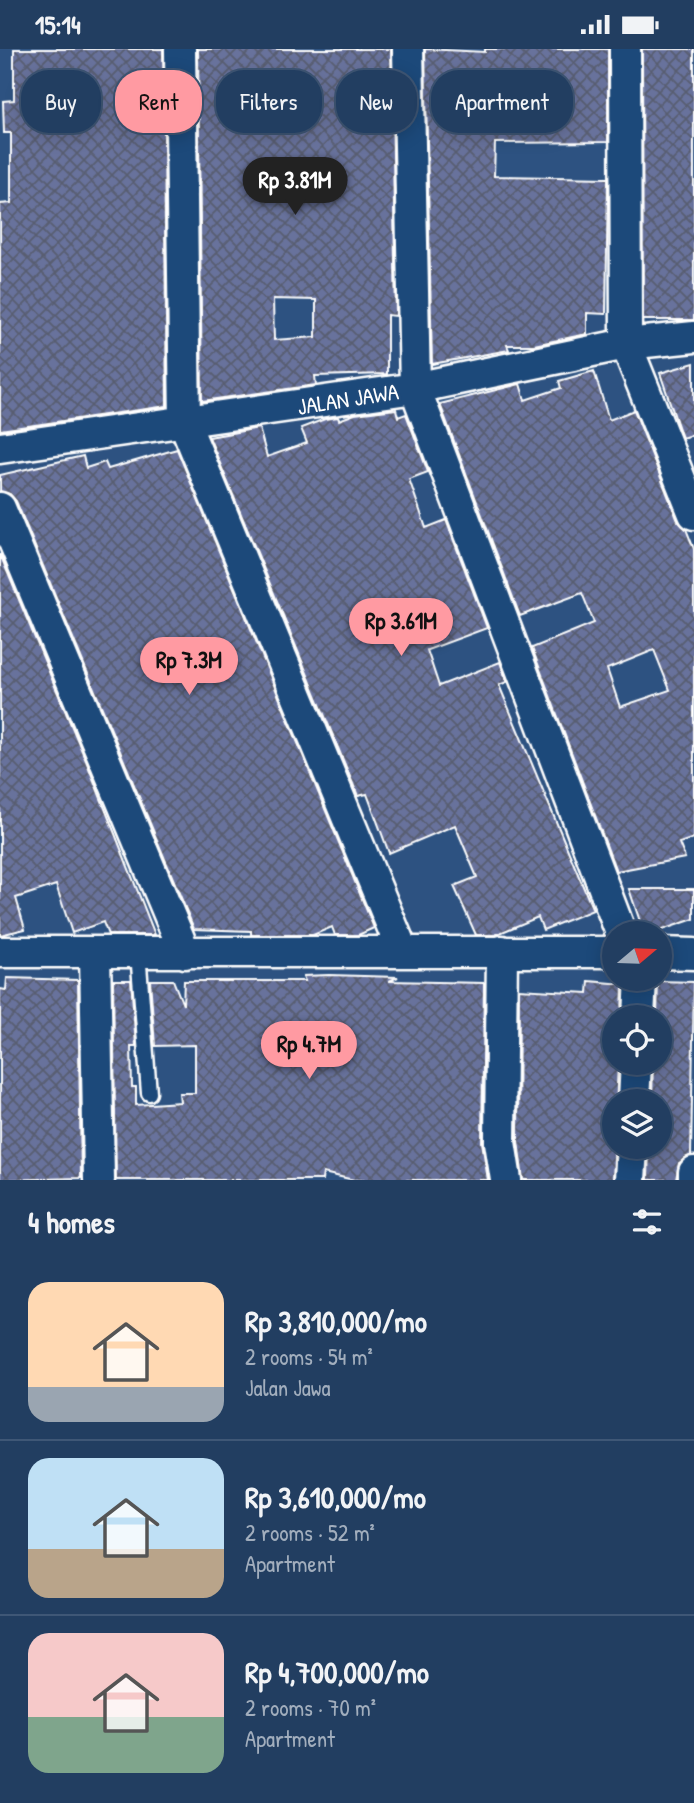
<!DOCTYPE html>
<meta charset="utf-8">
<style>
:root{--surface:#223e61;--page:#2a4567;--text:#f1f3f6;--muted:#a2aebd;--line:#3f5776;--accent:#ff9aa2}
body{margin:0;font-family:"Patrick Hand",sans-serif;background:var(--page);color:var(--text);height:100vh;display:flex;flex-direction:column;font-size:26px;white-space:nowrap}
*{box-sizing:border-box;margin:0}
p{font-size:23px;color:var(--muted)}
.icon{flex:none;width:38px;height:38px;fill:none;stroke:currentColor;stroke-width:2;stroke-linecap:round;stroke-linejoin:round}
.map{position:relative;height:1131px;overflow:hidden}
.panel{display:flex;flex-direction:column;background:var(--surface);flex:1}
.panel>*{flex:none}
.hud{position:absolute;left:21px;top:21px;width:653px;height:63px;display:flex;gap:14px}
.needle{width:46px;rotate:71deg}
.buttons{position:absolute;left:602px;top:872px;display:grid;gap:14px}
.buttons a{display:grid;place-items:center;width:70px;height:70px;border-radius:50%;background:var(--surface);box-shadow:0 4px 18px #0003,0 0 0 2px var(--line);font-size:35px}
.price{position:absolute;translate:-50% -60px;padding:0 16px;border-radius:24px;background:var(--accent);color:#111;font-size:23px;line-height:46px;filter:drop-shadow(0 2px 4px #0008)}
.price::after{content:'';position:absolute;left:50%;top:42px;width:21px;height:16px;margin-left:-10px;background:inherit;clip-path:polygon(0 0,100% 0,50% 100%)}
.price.selected{background:#222;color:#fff}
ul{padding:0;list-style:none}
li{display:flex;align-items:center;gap:21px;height:175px;padding:0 28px}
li+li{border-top:2px solid var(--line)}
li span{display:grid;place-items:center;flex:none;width:196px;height:140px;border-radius:21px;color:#555}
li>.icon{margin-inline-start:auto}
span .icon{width:84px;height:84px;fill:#fffc;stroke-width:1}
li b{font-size:30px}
h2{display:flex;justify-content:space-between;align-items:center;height:84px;padding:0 28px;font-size:30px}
.tag{padding:0 24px;border-radius:28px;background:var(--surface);box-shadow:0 4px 18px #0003,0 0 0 2px var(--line);font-size:24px;line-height:63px}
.tag.selected{background:var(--accent);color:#111}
.status{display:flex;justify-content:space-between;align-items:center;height:49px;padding:0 35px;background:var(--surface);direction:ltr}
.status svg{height:19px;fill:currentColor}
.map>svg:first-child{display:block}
</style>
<div class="status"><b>15:14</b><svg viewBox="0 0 49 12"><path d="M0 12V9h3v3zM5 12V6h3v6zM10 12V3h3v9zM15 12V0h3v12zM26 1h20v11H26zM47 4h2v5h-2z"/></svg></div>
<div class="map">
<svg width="694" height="1131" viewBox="0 0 694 1131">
<defs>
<pattern id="building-cross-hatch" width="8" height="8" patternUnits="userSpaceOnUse" patternTransform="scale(1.75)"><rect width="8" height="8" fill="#67729c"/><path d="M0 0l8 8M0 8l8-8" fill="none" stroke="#585d70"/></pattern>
</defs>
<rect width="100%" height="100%" fill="#2d5281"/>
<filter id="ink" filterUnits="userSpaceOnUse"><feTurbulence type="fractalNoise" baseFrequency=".0143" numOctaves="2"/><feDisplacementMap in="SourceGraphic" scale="14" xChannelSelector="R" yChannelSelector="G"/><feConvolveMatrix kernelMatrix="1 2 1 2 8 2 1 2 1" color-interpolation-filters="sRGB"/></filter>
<g filter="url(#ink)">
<path fill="url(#building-cross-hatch)" stroke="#fff" stroke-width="2" fill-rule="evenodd" d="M14,0H163L167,357L0,381V155L11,154V84H4L3,52L14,51Z
M198,0H391L396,267L387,266V325L315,327L316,336L202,352ZM273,250L316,251V288L274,291Z
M425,0L485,3V0H608V93L495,94L494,127L608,129L606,265L587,264V285L534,296H507L509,301L432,315Z
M642,0H694V271H643Z
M694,314V385L682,389L660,324Z
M594,322L609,371L634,361L678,472L686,480L694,500V789L679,794L685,809L616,822L532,599L594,574L582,544L520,567L440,355L520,335L525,351L561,339L559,332ZM654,601L670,641L620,658L607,620Z
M396,360L398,368L406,365L428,423L409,430L426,479L446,471L487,579L427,601L439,637L500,613L507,633L499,636L593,861L543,881L538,868L495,886H476L454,837L477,828L455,776L389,804L367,745L358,747L209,388L259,379L267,408L307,394L301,379L325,370L338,368L339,371L355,365Z
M177,400L374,879L358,886H335L332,878L313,886H251V882L194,880L16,452L10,445L0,442V426L83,407L86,419L105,413L108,420Z
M0,505L87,714L155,886H108L103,873L72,884L56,836L16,849L25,880L0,886Z
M629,840H694V870L653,884H644Z
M329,926L398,928L389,932L484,934L482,1093L488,1131H354L323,1124L322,1131H116L113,931H131L136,997H131L132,1038H136V1056L180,1053L179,1044H195V996L155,997L150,931H173L183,956L184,932H305L303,927Z
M7,929L78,931L81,1129L0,1131V940L6,941Z
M589,932L623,935L622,968H614V1013H618L613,1131H523L518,1092L519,940L588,944Z
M658,932L694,933L691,1106L679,1114L676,1131H648L649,1097H660V1052H652L653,1013H660V968H657Z"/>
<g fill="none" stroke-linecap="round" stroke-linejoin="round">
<g stroke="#fff" stroke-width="19">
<path id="lane" d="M138,903L149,1044"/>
</g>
<g stroke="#fff" stroke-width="35">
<path id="street" d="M180,0L185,375L402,901
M408,0L415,339L621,884
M625,0L626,295L694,465
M0,399L415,339L626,295L694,288
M0,459L185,904
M502,902L500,1093L506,1131
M0,903H614
M95,903L99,1131
M660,904L694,905
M639,968L641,929
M634,1052L636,1013
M630,1131L632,1097
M694,1131V1123"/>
</g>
<use href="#lane" stroke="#1f4a7a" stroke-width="14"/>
<use href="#street" stroke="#1f4a7a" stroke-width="30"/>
</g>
</g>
<g text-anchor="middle" stroke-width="5" stroke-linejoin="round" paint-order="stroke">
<g font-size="23" fill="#fff" stroke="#1f4a7a">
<text transform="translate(348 350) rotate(-9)" y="8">JALAN JAWA</text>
</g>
</g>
</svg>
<div class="buttons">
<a><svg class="needle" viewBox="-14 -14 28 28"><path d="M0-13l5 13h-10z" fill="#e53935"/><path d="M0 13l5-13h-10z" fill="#a2aebd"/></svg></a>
<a><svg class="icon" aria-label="locate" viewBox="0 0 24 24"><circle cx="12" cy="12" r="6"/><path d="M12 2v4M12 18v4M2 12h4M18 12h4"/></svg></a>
<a><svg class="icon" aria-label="layers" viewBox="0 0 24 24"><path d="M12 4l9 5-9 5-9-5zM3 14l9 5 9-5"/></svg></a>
</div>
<b class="price selected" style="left:295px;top:168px">Rp 3.81M</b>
<b class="price" style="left:401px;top:609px">Rp 3.61M</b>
<b class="price" style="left:189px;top:648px">Rp 7.3M</b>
<b class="price" style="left:309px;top:1032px">Rp 4.7M</b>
<div class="hud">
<a class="tag">Buy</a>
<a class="tag selected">Rent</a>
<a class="tag">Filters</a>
<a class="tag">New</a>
<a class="tag">Apartment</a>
</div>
</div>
<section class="panel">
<h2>4 homes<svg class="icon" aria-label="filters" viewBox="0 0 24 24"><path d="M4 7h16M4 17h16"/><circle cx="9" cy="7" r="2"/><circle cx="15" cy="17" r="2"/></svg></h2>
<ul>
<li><span style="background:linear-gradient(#ffd9b3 75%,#9aa5b1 0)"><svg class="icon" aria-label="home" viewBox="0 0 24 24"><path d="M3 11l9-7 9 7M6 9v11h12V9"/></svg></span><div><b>Rp 3,810,000/mo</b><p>2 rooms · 54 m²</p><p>Jalan Jawa</p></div></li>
<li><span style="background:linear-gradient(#bfe0f5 65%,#b9a48a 0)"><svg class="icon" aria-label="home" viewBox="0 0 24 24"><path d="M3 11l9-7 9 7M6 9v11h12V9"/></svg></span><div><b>Rp 3,610,000/mo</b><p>2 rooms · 52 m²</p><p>Apartment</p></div></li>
<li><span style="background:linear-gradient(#f6c9c9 60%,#7fa58c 0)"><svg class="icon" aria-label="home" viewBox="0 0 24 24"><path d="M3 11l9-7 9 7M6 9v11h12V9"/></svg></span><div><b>Rp 4,700,000/mo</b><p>2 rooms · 70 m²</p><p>Apartment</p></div></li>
</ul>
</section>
